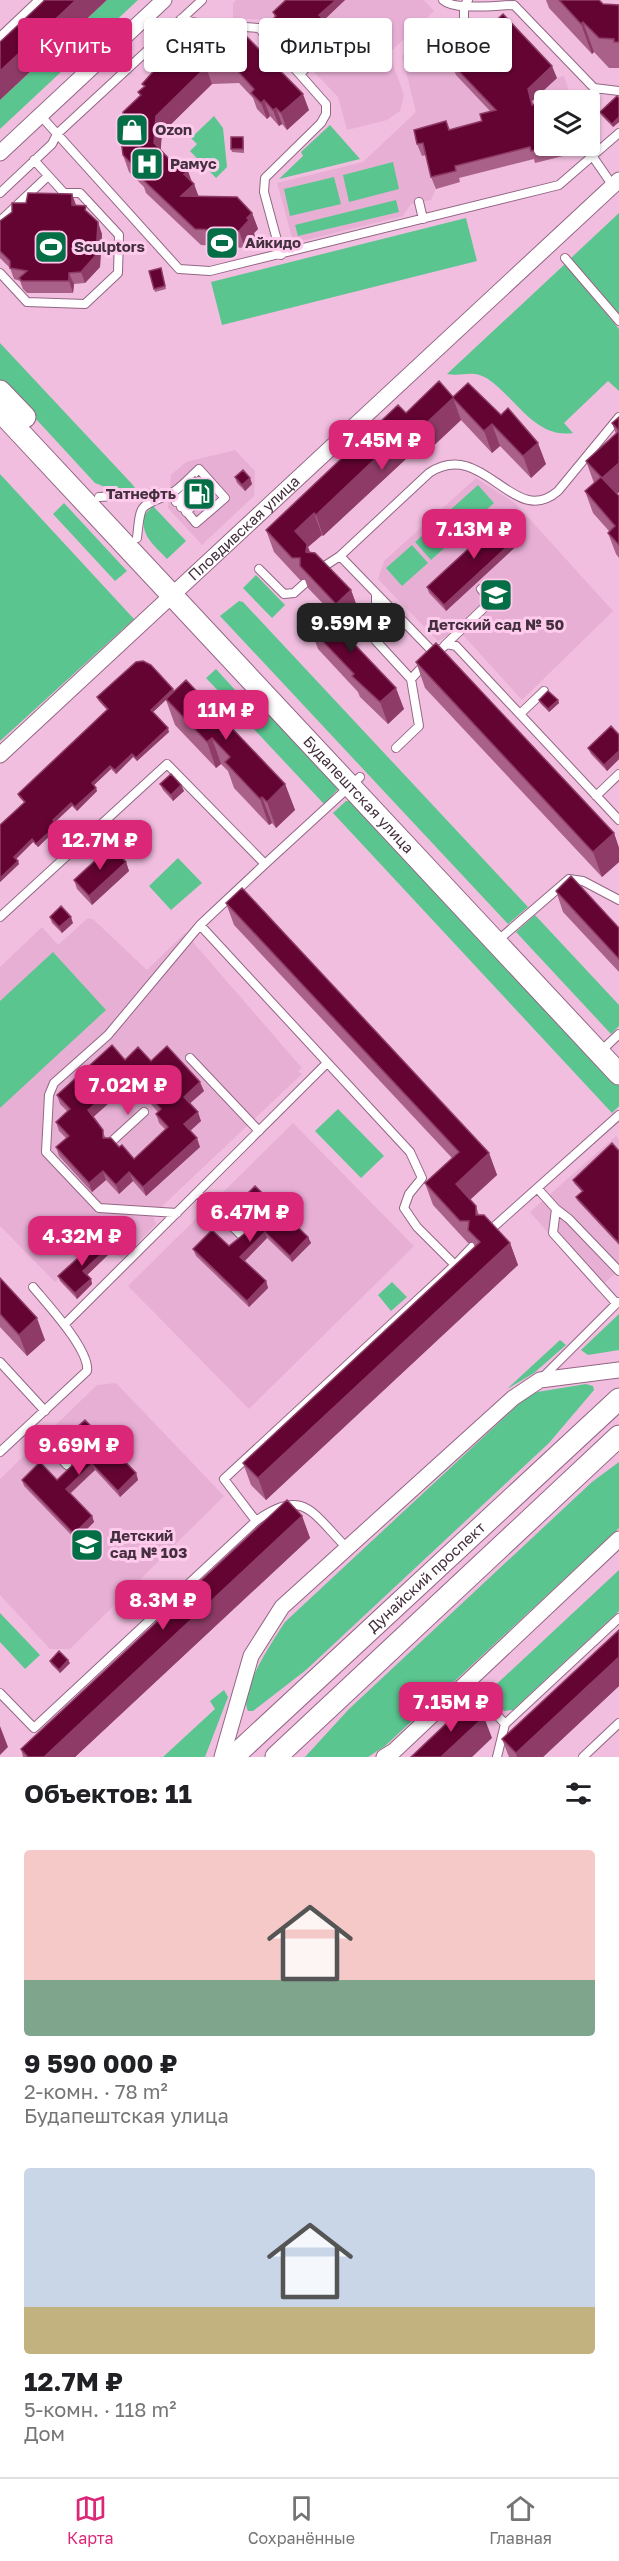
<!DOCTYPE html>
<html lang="ru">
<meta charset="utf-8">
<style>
:root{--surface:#fff;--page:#f2f2f2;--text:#202124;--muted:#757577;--line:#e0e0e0;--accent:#db2777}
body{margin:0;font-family:"Golos Text",sans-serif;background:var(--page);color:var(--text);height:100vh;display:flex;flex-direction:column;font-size:22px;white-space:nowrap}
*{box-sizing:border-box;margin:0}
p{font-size:20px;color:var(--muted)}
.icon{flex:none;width:33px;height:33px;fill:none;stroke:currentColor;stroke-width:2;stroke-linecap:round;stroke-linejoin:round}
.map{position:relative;height:1757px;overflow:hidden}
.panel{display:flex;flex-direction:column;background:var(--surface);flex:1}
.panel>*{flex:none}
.hud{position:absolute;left:18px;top:18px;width:584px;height:54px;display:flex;gap:12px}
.controls{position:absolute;left:534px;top:90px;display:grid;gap:12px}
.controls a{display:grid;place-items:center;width:66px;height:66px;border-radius:6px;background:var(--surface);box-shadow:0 2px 4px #0004;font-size:30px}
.price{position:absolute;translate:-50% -51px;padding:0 14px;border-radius:12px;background:var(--accent);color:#fff;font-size:20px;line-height:39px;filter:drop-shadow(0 2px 3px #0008)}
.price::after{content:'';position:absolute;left:50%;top:36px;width:18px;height:14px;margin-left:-9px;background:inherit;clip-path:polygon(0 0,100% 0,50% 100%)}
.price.selected{background:#222;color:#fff}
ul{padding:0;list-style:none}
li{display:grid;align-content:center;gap:12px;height:318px;padding:0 24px}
li span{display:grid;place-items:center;height:186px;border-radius:6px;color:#555}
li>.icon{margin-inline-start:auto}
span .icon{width:108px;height:108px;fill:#fffc;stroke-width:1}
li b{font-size:26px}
h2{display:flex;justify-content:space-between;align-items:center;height:72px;padding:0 24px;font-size:26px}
.chip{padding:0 21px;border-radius:6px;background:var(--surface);box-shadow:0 2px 4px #0004;font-size:21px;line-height:54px}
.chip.selected{background:var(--accent);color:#fff}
.tabs{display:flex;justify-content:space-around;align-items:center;height:84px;border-top:2px solid var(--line);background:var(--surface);font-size:16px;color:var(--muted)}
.tabs a{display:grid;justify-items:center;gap:3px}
.tabs .selected{color:var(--accent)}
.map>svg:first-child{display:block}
</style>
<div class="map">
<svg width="619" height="1757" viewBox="0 0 619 1757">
<rect width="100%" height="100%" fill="#f1bedf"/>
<path fill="#e8afd5" d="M236,0H424L434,11L389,53L404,95L400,111L387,120L347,130L338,97L264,20L233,18V3Z
M443,18L501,21L556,78L564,76L572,100H544V146H574L575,153L535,163L534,159L459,178L460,182L436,189L431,200L411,204L403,216L302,241H293L277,183L363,162L416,112L402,56Z
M235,450L255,471L254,496L202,545L168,508L171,475L186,462Z
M476,478L516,504L613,611L522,700L463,635L456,638L448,636L438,641L378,579L384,561Z
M88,918L93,919L147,970L185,933L302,1068L298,1071L302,1074L156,1212L153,1216L156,1224L122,1259L100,1243L55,1282L0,1226V967L42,927L58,945Z
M293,1123L414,1246L249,1409L128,1286Z
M616,1136L619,1140V1270L597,1290L530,1212Z
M116,1383L224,1496L70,1649H50L0,1595V1479L97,1385Z"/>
<path fill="#5bc590" d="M107,0H138L0,129V100Z
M214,116L223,128L227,167L216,178L190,151L197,144L191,138Z
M330,125L360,159L279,179L303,156L301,152Z
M393,162L399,189L349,202L343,175Z
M334,177L341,204L290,216L284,189Z
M396,200L399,212L298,236L295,225Z
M619,213V314L571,258Z
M466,218L477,261L222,325L211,282Z
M565,264L619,329V391L608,381L564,423L573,433C535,439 515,397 488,379C472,369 463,377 447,374Z
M0,343L132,484L135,488L113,490L95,483L0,380Z
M0,474L134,619L0,741Z
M478,485L494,503L464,530L448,512Z
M64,503L127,571L115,581L53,514Z
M153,506L186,541L167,559C154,545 139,535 145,514Z
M445,515L461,533L431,560L415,542Z
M412,545L428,563L402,586L386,568Z
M256,575L285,605L272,618L243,588Z
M239,601L243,602L528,907L508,924L220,616Z
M216,669L236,691L227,700L206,678Z
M268,709L341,786L324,804L251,726Z
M353,800L619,1084V1106L612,1113L333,813L346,801Z
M178,858L202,883L171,910L149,886Z
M535,915L619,1005V1026L611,1034L516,932Z
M53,952L106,1010L0,1108V1001Z
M338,1109L384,1156L361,1178L315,1131Z
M392,1282L407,1297L391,1311L378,1295Z
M619,1314V1350L588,1355L581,1350Z
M560,1340L566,1345L534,1373L507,1389Z
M586,1384L593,1386L594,1390L549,1443L306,1670L253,1711H248C238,1692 274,1639 285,1622L523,1400L537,1392Z
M619,1462V1528L385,1746L368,1757H305L349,1709L592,1482Z
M619,1570V1611L513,1710L504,1711L487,1693Z
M0,1613L40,1655L25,1669L0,1642Z
M224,1690L228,1697L205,1757H163L215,1709L210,1701Z"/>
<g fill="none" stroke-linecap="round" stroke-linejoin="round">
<g stroke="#936684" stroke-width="10">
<path id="lane" d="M443,0C455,11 497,5 514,5L594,88L619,91
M464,18V6L468,0
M181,19L201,24L259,28L326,104V114L321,123L265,178L264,192L281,255
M0,37L39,0
M301,73L308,66
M594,88L593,157L613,186
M40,115L179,269L210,271L559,185L619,133
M0,193L52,144L57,134L202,0
M419,202L423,219
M0,221L48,176
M565,258L619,321
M0,273L27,302L85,304L118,273L119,235L80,193H64L34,160
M99,497L164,493
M176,502L186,493
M181,507L191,498
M186,512L196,503
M137,538C141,501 139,508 170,494C180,489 190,477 199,469L225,498L196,523L171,493
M259,569L284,594L294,593L304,584
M320,569L340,556
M376,594V641L411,679L424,665
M445,645L491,601L481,589
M435,654L340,556L429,473C484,437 513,530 558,491L619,417
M435,654L447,644L456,646L619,820
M521,713L544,691
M396,748L419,726L411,679
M596,796L619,774
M0,917L167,764L265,864L360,777
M496,942L569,879L583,881L619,900
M600,1052L619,1034
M190,1058L259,1131
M110,1143L144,1112
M538,1189L556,1209L553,1233L616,1303
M198,1193L242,1236
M556,1209L569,1219L619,1271
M177,1213L99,1208L46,1152L49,1095L54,1083L108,1035L200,925
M488,1232L619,1115
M455,1265L472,1247
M65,1324L326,1064
M0,1362L45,1411
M542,1378L618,1302
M29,1425L67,1465
M0,1452L87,1371C90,1350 47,1304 33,1287
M256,1521C304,1486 313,1514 347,1548
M468,1682L505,1724
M0,1693L34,1728L256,1521L224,1479L455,1265L417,1227L404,1208L409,1194L422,1178L410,1152L200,925L265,864
M497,1757L505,1724L619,1618
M583,1757L619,1723"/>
</g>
<g stroke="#936684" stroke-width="17">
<g id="street">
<path d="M0,153L164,0"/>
<path id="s1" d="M0,755L619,180"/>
<path d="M222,1757L251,1656L282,1607L513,1398L540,1380L619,1370"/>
<path d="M384,1757L394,1751L619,1539"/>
</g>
</g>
<g stroke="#936684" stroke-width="23">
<g id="secondary">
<path d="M0,391L25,417"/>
<path id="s2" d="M0,411L619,1074"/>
<path id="s3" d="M233,1757L619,1399"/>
<path d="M276,1757L619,1436"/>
</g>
</g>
<use href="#lane" stroke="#fff" stroke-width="8"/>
<use href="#street" stroke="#fff" stroke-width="15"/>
<use href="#secondary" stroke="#fff" stroke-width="21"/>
</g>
<path fill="#aa6189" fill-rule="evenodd" d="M285,0H345L323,20L327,23L329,29L310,47L305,41L296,50L274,26L272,20L275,17L273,12Z
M546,0H599L603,4L619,5V68H609L594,52L592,54L549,8Z
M226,32L227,36L309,110L287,130L282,124L279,126L270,116L267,119L257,109L253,98L239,83L212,84L162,133L160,150L194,184L198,196L252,213L258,229L254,233L255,237L245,248L201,245L146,193L144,187L129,172L123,155V124L140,96L138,92L144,87L142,84L211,36Z
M451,63L557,78L532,101L544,146H573L575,153L535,163L534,159L459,178L460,182L436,189L431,177L426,155L422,156L417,144L450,130L482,121L490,111L456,75Z
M619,98V122L613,127L601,115L600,112Z
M244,140V153L232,152L231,149Z
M76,206L88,213L102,234L100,267L85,283L74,284L73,293H27L23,289L20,281L14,279L10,268L0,258V221Z
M149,271H162L166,289L155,292Z
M468,383L546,464L531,478L500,446L492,453L461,420L428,451L422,444L323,536L322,535L308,547L310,552L351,590L359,612L350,621L357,641L354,644L404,709L388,724L360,697L358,692L318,649L310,628L329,610L308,588L305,580H300L274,552L266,530L406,413L453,397Z
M619,417V492L617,494L619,496V558L616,554L608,533L609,531L593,513L585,491L594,483L586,461L616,434L612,423Z
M235,477L250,478L252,484L245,491L237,483Z
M187,484L213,499L202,509L200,499L188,488Z
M523,540L446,611L429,593L427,587Z
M416,662L614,833L619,848V862L602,877L425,688Z
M173,689L174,691L285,784L295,810L276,828L272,823L269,825L234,788L228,771L221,764L216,768L175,725L166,700L153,712L169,732L137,761L133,757L116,774L111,769L94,785L97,791L77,811L72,806L55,822L58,828L38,847L33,842L16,859L19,864L0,882L24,802L19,797L18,794L107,710L98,700L97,697Z
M539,700H558L559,703L549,712L540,703Z
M619,735V759L607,771L591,754L588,748Z
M160,784L181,785L184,791L173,801L163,790Z
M126,862L129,871L92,905L77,889L74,880Z
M556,891L619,928V972L563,912Z
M226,903L489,1153L497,1175L470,1200L476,1206L479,1215L510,1243L518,1265L266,1500L251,1485L243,1463L475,1247L473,1243H468L433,1205L425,1183L452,1158L234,925Z
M50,917L73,923L62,933L52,923Z
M125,1060L151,1061L204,1091L190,1103L201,1121L190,1130L200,1147L146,1196L133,1181L119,1194L106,1180L92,1192L59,1156L56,1147L66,1138L59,1131L56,1122L67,1111L60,1104L57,1095ZM127,1087L135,1096L140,1092L158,1112L156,1114L159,1123L166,1130L134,1159L106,1138L93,1117Z
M619,1151V1245L577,1200L576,1197L582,1192L574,1183L573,1180Z
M236,1205L308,1237L311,1243L292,1262L267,1238L244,1261L266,1281L268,1288L249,1307L196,1256L193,1249L229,1246L244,1234L251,1224L238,1211Z
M108,1248L110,1253L87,1275L91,1279L92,1284L77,1299L60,1281L58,1276Z
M0,1278L45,1340L27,1356L0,1327Z
M66,1437L136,1473L138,1480L120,1497L95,1470L70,1494L92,1516L94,1522L76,1540L24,1486L22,1480H57L81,1457L68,1443Z
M302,1516L310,1538L75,1757H23L21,1749Z
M619,1630V1686L543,1757H509L502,1739Z
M50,1661L70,1663L60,1673L51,1664Z"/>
<path fill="#8e3c67" d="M76,0H107L0,100V71Z
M336,0H345L322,22L319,15Z
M583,22L594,52L592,54L581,24Z
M327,23L329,29L310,47L308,41Z
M303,35L305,41L296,50L294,44Z
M552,66L557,78L532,101L536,116L528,89Z
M206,67L212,84L162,133L160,160L154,143L156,116Z
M303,94L309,110L287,130L281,113Z
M264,100L270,116L267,119L261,103Z
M276,108L282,124L279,126L273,110Z
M619,117V122L613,127L612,124Z
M188,171L193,185L194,184L200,200L181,196L184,174Z
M72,194L76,205H72Z
M252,213L258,229L254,233L255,237L245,248L239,231L247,218Z
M98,222L102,234L100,267L85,283L81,272Z
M69,273L74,284L73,293L69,281Z
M453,398L461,420L428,451L420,429Z
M414,422L422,444L323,536L316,515Z
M492,424L500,446L492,453L484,431Z
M538,443L546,464L531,478L523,456Z
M619,463V492L610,500L602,478Z
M250,478L252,484L245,491L242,485Z
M212,496L213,499L202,509L200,506Z
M314,513L322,535L308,547L315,566L295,531Z
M521,534L523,540L446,611L444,605Z
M351,590L359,612L350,621L357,641L348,650L340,629L344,625L336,604Z
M396,688L404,709L388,724L380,702Z
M173,689L174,692L152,713L151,710Z
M558,700L559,703L549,712L548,709Z
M168,728L169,732L137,761L136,758Z
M212,738L221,764L216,768L207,742Z
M619,751V759L607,771L604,765Z
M132,754L133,757L116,774L115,770Z
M110,766L111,769L93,786L92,783Z
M285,784L295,810L276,828L267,802Z
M181,785L184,791L173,801L171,795Z
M96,788L97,791L77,811L75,807Z
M262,797L272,823L269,825L260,799Z
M71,803L72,806L54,823L53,820Z
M57,825L58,828L38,847L36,844Z
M614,833L619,848V862L602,877L593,852Z
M32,839L33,842L15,860L14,857Z
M18,861L19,864L0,882V878Z
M126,862L129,871L92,905L89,896Z
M71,917L73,923L62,933L59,927Z
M124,1078L127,1087L91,1119L88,1110Z
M200,1082L204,1091L187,1106L184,1097Z
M136,1083L140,1092L135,1096L132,1087Z
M198,1112L201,1121L188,1133L184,1124Z
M197,1138L200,1147L146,1196L143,1187Z
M489,1153L497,1175L463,1206L456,1184Z
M103,1171L106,1180L92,1192L89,1183Z
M129,1172L133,1181L119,1194L116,1185Z
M265,1232L267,1238L243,1263L240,1257Z
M308,1237L311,1243L292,1262L290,1256Z
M510,1243L518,1265L266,1500L258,1478Z
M108,1248L110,1253L85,1277L83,1271Z
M91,1279L92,1284L77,1299L75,1293Z
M266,1281L268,1288L249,1307L247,1301Z
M37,1318L45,1340L27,1356L19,1335Z
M92,1464L95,1470L68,1495L66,1489Z
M136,1473L138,1480L120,1497L118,1491Z
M92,1516L94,1522L76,1540L74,1534Z
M302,1516L310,1538L75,1757H44Z
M619,1657V1686L543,1757H517L516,1753Z
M68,1660L70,1663L60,1673L59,1670Z
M484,1717L492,1738L472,1757H441Z
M0,1726L8,1747L0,1755Z"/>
<path fill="#640433" stroke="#8e3c67" stroke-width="1.5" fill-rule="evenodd" d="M45,0H76L0,71V42Z
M286,0H336L319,15L327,23L308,41L303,35L294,44L272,20L276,16L273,12Z
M559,0H599L603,4L619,5V42H614V39L599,38L583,22L581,24Z
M503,14L552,66L528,89L532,105L544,102V146H553L531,151L530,147L455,166L456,171L431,177L423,143L417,144L414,130L446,121L449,130L482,121L480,114L496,110L451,63Z
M211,32H226V36H246L303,94L281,113L276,108L273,110L264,100L261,103L251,93L254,89L233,66L206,67L156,116L154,143L173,163L176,159L188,171L184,174L194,184L181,196L237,197L252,213L247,218L249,220L239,231L195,229L140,177L142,175L123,155L119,124H123V112L141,95L138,92L145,86L142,84L159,65L163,69L184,50L186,53L204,36H211Z
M617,96L619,98V117L612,124L600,112Z
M560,98L561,100H548Z
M231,137H243V149H231Z
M28,193L72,194V205L86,206L85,210L98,222L96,255L81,272L69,273V281H22L19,278L27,271L10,268V261L0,251V221L12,212V203H26Z
M161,268L165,286L154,289L149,271Z
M439,381L453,397L468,383L501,415L508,408L538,443L523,456L492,424L484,431L453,398L420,429L414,422L316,515L314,513L295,531L307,544L306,552L315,553L351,590L336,604L300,566V558H292L266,530L398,405L406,413Z
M619,417V431L612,423Z
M619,431V463L602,478L619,496V545L608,533L615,526L585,491L601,477L586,461Z
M243,470L250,478L242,485L235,477Z
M195,477L212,496L200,506V496L187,484Z
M504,516L521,534L444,605L427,587Z
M334,604L349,620L340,629L396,688L380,702L352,676L354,674L310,628Z
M436,643L614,833L593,852L416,662Z
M143,661L151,665L173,689L151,710L168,728L136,758L132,754L115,770L110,766L92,783L96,788L75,807L71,803L53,820L57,825L36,844L32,839L14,857L18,861L0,878V825L25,802L18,794L108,709L97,697L136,662Z
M186,680L285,784L267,802L262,797L260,799L225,762L230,757L212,738L207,742L166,699Z
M548,691L558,700L548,709L539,700Z
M611,726L619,735V751L604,765L588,748Z
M171,774L181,785L171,795L160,784Z
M111,846L126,862L89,896L74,880Z
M571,876L619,928V959L556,891Z
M242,888L489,1153L456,1184L476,1206V1215H484L510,1243L258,1478L243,1463L480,1242L468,1230L469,1221H460L425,1183L459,1152L226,903Z
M61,906L71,917L59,927L50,917Z
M112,1045L125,1060L138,1047L151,1061L167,1046L200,1082L184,1097L198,1112L184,1124L197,1138L143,1187L129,1172L116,1185L103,1171L89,1183L56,1147L69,1136L56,1122L70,1109L57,1095ZM124,1078L132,1087L136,1083L161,1109L156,1114L168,1127L134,1159L122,1145L119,1147L111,1138H103V1130L88,1110Z
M612,1143L619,1151V1243L576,1197L583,1191L573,1180Z
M255,1186L308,1237L290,1256L265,1232L240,1257L266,1281L247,1301L193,1249L212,1230L229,1246L244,1234L253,1221L236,1205Z
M99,1239L108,1248L83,1271L91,1279L75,1293L58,1276Z
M0,1278L37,1318L19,1335L0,1314Z
M85,1420L136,1473L118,1491L92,1464L66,1489L92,1516L74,1534L22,1480L40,1462L57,1480L83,1455L66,1437Z
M287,1500L302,1516L44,1757H28L21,1749Z
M619,1630V1657L516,1753L502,1739Z
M59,1651L68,1660L59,1670L50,1661Z
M470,1701L484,1717L441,1757H411Z"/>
<defs>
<g id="shop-square" transform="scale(1.725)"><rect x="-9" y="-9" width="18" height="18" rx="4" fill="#046f46" stroke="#fecbed"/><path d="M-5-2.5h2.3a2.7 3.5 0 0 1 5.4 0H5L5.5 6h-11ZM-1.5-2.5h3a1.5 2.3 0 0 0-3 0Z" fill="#fff"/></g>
<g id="hospital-square" transform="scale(1.725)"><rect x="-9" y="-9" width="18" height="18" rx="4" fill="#046f46" stroke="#fecbed"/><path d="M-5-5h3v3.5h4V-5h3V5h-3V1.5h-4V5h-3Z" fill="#fff"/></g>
<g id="stadium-square" transform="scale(1.725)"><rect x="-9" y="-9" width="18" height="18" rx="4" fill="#046f46" stroke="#fecbed"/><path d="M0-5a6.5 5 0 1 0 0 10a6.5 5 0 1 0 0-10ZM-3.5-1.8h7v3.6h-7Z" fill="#fff"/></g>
<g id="fuel-square" transform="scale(1.725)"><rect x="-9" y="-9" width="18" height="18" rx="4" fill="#046f46" stroke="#fecbed"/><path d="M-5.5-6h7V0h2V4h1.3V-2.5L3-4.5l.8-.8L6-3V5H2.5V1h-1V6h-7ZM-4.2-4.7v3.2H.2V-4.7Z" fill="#fff"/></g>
<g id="school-square" transform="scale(1.725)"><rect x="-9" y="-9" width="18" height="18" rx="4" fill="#046f46" stroke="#fecbed"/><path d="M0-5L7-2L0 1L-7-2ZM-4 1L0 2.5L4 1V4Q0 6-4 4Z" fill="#fff"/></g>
</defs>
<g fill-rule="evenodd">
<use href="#shop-square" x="132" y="130"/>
<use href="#hospital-square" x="147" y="164"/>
<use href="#stadium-square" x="222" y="243"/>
<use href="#stadium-square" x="51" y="247"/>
<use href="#fuel-square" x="199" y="494"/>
<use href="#school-square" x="496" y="595"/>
<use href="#school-square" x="87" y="1545"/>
</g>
<g text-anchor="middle" stroke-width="6" stroke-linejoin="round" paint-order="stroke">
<g font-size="15" font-weight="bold" fill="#432f3d" stroke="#fecbed" text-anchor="start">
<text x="155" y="135">Ozon</text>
<text x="170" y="169">Рамус</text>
<text x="245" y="248">Айкидо</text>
<text x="74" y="252">Sculptors</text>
<text x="176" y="499" text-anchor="end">Татнефть</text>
<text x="496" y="630" text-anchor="middle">Детский сад № 50</text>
<text x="110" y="1541">Детский<tspan x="110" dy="17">сад № 103</tspan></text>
</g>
<g font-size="15" fill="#432f3d" stroke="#fecbed">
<text dy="5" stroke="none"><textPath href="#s1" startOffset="333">Пловдивская улица</textPath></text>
<text dy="5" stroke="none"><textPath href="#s2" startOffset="525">Будапештская улица</textPath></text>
<text dy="5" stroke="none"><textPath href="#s3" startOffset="264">Дунайский проспект</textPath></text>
</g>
</g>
</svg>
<div class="controls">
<a><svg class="icon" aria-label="layers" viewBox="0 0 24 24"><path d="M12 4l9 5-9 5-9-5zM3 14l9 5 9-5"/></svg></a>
</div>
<b class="price" style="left:382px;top:471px">7.45M ₽</b>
<b class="price" style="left:474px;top:560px">7.13M ₽</b>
<b class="price selected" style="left:351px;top:654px">9.59M ₽</b>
<b class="price" style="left:226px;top:741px">11M ₽</b>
<b class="price" style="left:100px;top:871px">12.7M ₽</b>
<b class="price" style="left:128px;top:1116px">7.02M ₽</b>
<b class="price" style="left:250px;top:1243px">6.47M ₽</b>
<b class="price" style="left:82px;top:1267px">4.32M ₽</b>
<b class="price" style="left:79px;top:1476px">9.69M ₽</b>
<b class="price" style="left:163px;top:1631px">8.3M ₽</b>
<b class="price" style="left:451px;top:1733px">7.15M ₽</b>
<div class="hud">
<a class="chip selected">Купить</a>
<a class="chip">Снять</a>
<a class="chip">Фильтры</a>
<a class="chip">Новое</a>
</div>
</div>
<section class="panel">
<h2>Объектов: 11<svg class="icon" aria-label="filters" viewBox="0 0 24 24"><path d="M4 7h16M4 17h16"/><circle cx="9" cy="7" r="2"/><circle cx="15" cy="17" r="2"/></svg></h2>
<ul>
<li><span style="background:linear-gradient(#f6c9c9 70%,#7fa58c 0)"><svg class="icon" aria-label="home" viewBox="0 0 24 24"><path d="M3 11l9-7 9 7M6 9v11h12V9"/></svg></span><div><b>9 590 000 ₽</b><p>2-комн. · 78 m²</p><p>Будапештская улица</p></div></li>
<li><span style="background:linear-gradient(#c9d6e8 75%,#c2b280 0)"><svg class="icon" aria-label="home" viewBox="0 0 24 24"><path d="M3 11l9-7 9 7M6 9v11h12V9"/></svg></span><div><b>12.7M ₽</b><p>5-комн. · 118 m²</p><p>Дом</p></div></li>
</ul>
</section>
<nav class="tabs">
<a class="selected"><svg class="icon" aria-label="map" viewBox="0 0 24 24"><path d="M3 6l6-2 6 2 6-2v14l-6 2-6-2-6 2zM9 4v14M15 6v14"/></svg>Карта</a>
<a><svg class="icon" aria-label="saved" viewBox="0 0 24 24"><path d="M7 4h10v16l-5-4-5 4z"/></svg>Сохранённые</a>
<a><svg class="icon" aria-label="home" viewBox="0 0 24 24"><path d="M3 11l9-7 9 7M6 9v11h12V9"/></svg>Главная</a>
</nav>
